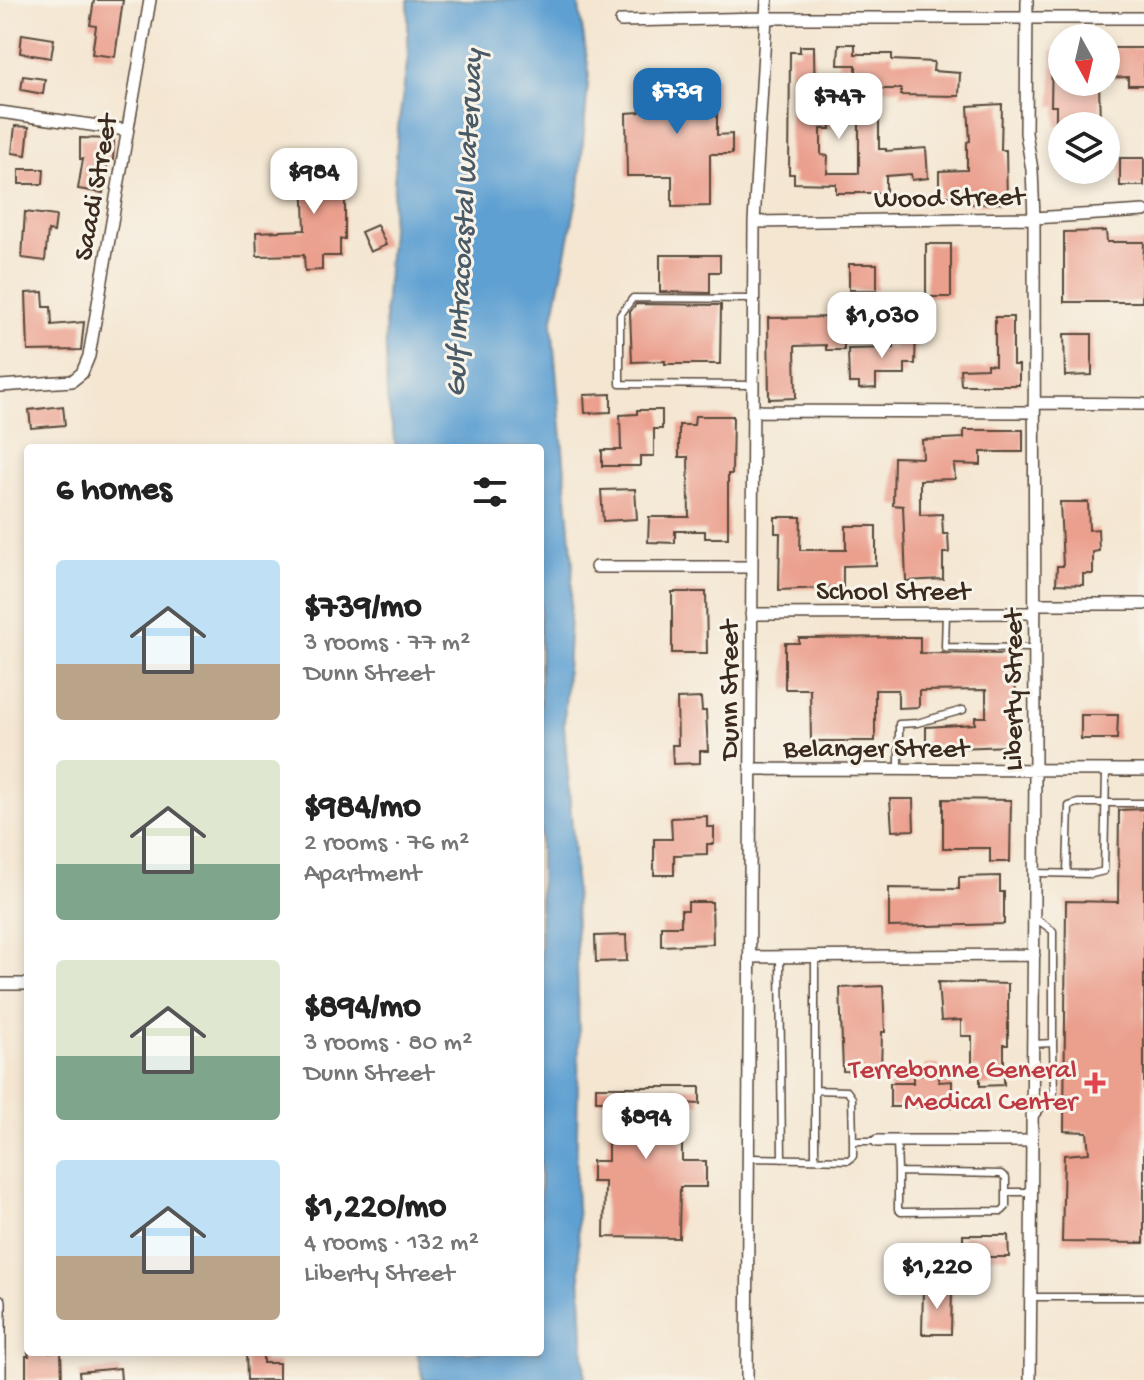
<!DOCTYPE html>
<meta charset="utf-8">
<style>
:root{--surface:#fff;--page:#f2f2f2;--text:#222;--muted:#767676;--accent:#1f6fb2}
body{margin:0;font-family:"Gochi Hand",sans-serif;background:var(--page);color:var(--text);height:100vh;display:flex;flex-direction:column;font-size:30px;white-space:nowrap}
*{box-sizing:border-box;margin:0}
p{font-size:26px;color:var(--muted)}
.icon{flex:none;width:44px;height:44px;fill:none;stroke:currentColor;stroke-width:2;stroke-linecap:round;stroke-linejoin:round}
.map{position:relative;flex:1;overflow:hidden}
.details{position:absolute;left:24px;top:444px;width:520px;height:912px;display:flex;flex-direction:column;background:var(--surface);border-radius:8px;box-shadow:0 4px 12px #0003}
.details>*{flex:none}
.needle{width:52px;rotate:172deg}
.fabs{position:absolute;left:1048px;top:24px;display:grid;gap:16px}
.fabs a{display:grid;place-items:center;width:72px;height:72px;border-radius:50%;background:var(--surface);box-shadow:0 4px 12px #0003;font-size:40px}
.price{position:absolute;translate:-50% -68px;padding:0 18px;border-radius:16px;background:#fff;color:#222;font-size:26px;line-height:52px;filter:drop-shadow(0 2px 4px #0008)}
.price::after{content:'';position:absolute;left:50%;top:48px;width:24px;height:18px;margin-left:-12px;background:inherit;clip-path:polygon(0 0,100% 0,50% 100%)}
.price.on{background:var(--accent);color:#fff}
ul{padding:0;list-style:none}
li{display:flex;align-items:center;gap:24px;height:200px;padding:0 32px}
li span{display:grid;place-items:center;flex:none;width:224px;height:160px;border-radius:8px;color:#555}
li>.icon{margin-inline-start:auto}
span .icon{width:96px;height:96px;fill:#fffc;stroke-width:1}
li b{font-size:34px}
h2{display:flex;justify-content:space-between;align-items:center;height:96px;padding:0 32px;font-size:34px}
.map>svg:first-child{display:block}
</style>
<div class="map">
<svg width="1144" height="1380" viewBox="0 0 1144 1380">
<rect width="100%" height="100%" fill="#f7f3e8"/>
<filter id="ink" filterUnits="userSpaceOnUse"><feTurbulence type="fractalNoise" baseFrequency=".0125" numOctaves="2"/><feDisplacementMap in="SourceGraphic" scale="16" xChannelSelector="R" yChannelSelector="G"/><feConvolveMatrix kernelMatrix="1 2 1 2 8 2 1 2 1" color-interpolation-filters="sRGB"/></filter>
<filter id="wash" filterUnits="userSpaceOnUse"><feTurbulence type="fractalNoise" baseFrequency=".006" numOctaves="4" result="noise"/><feDisplacementMap in="SourceGraphic" scale="32" xChannelSelector="R" yChannelSelector="G"/><feGaussianBlur stdDeviation="1.8" result="paint"/><feColorMatrix in="noise" values="0 0 0 0 0 0 0 0 0 0 0 0 0 0 0 0 0 1.4 0 .05"/><feComposite in="paint" operator="in"/></filter>
<g filter="url(#wash)">
<rect width="100%" height="100%" fill="#f4e6d1"/>
<path fill="#5ea0d2" stroke="#4c6578" stroke-width="2" d="M408,0H578L589,72L579,189L552,324L573,564L564,725L574,852L579,1035L576,1184L585,1380H423L417,1352H540V448H396L387,399L385,312L398,128L408,57Z"/>
<g id="blocks">
<path fill="#eb9f8d" d="M94,0H123L115,57L92,54L96,26L90,25Z
M22,34L54,39L51,58L20,53Z
M839,44H855V54H892V60L934,62L933,71L960,73L959,96L901,95V89H856V65H838Z
M800,46H814L815,116H830L831,129H821V155L828,156L827,173H859V117H879V149H886V151L926,148L928,178L912,180L911,174L886,176V193H836V184L794,183V174H789L790,52H800Z
M1106,48H1144V85H1128V77L1106,78Z
M1052,51H1062V82H1099L1100,126H1056V106H1051Z
M23,76L45,79L43,94L21,90Z
M717,77V135L732,134V154H710V206L672,207V176H627L626,113L640,112L639,80Z
M1002,104L1001,150H1006L1007,203L968,204V196H939V171L967,170V142L970,141L968,106Z
M15,126L29,127L26,155L12,153Z
M80,138L114,139L113,160H108L103,193L78,189L83,159H80Z
M321,154H332V159L345,158V239H340V256H322V270L305,271L304,255L257,256L256,232L305,230L303,174H298V159L321,158Z
M1120,158H1144V186H1120Z
M19,169H44L43,184H19Z
M25,212L56,216L54,232L48,231L45,261L22,258Z
M377,225L386,245L370,252L361,232Z
M1106,231L1107,242H1144L1142,302H1064V232Z
M926,244H951V297H926Z
M660,255H720V272H710V293L660,292Z
M849,264H877V290H849Z
M43,292L44,307H51L52,325L84,322L81,350L28,351L26,293Z
M636,304L721,305L720,364H665V361L632,362L630,312Z
M844,317V350H826V345L795,346L796,398L769,399L768,318Z
M995,317H1013V365H1019V385H961L960,369L987,368V364L995,365Z
M894,330H916L915,364H905V375H876V388L859,389V383H849L848,349L894,348Z
M1064,334H1092V375L1065,376Z
M611,394V412L585,413L584,395Z
M63,406L65,425L31,428L29,410Z
M637,410H662V429H654V456H640V466H602V450H621L620,415L637,414Z
M695,416H733L732,474H728V538H705V531H675V543L648,542L649,517H689L688,457H679V425H694Z
M964,430H1023V452H981V465L954,464L955,479L920,480V515L942,514L943,534H948L949,553H943V579L906,581L903,506L893,505L894,457L923,458L922,440L964,438Z
M635,489L637,519L603,521L601,490Z
M1060,502H1088L1089,530L1098,529L1099,551L1093,552V574H1083V585L1056,584L1057,566H1063Z
M775,517H801L800,550H846V526H876V565L843,566V587L779,590L780,533H775Z
M672,592H706L707,653H672Z
M920,637V653L1015,654L1016,709H1011V746L926,749V727L975,724V717H986V690L919,691V707L898,708V690H875V741H811L810,689H785V643H799V638Z
M701,698L702,711H706L708,751H700V763L673,764L672,745H678L677,699Z
M1081,715H1118L1117,739H1081Z
M890,799H913L914,830L892,831Z
M943,799L1011,800L1010,862H990V848H943Z
M1144,809V1243L1062,1242L1064,1155L1089,1153L1087,1132L1064,1131L1066,901L1118,902L1119,810Z
M707,816V827H714V844H707V854L674,855V875H654V839H672L671,818Z
M1000,876V892H1004V924L889,927V888L959,889V877Z
M688,902H712L713,944L661,946V926H681V910H688Z
M626,935L627,961L596,962L595,936Z
M938,982L1008,984V1045H1004V1085L980,1086V1068H972V1036H961V1020L941,1021Z
M883,986L885,1032H882L881,1072L843,1071L840,988Z
M925,1065H939V1082L952,1081V1107H890V1083H913V1074H925Z
M596,1087H700V1104L682,1103V1161H706V1187H680L679,1238L604,1237L605,1182H592V1161H608V1101H596Z
M963,1235H1008L1009,1257H973V1271L955,1272V1254H963Z
M923,1288H952L951,1334H922Z
M28,1352H61L62,1379L26,1380V1356H29Z
M246,1352H263V1363H279V1380H247Z
M120,1368L121,1380H80L79,1372Z"/>
</g>
</g>
<g filter="url(#ink)">
<use href="#blocks" fill-opacity="0" stroke="#574639" stroke-width="2"/>
<g fill="none" stroke-linecap="round" stroke-linejoin="round">
<g stroke="#574639" stroke-width="9">
<path id="lane" d="M753,385L620,384V315L633,298L754,299
M946,613L945,647L1035,648
M899,771V724L917,723L963,710
M1034,873L1092,874L1104,871L1106,770
M1067,873L1069,806L1078,803H1144
M780,956L782,1159
M815,956V1159
M1033,1044L1053,1043V931L1034,917
M815,1090L847,1091L852,1098L853,1141H877
M1034,1117L1054,1092L1053,1043
M897,1141L898,1172
M749,1158L849,1160L853,1156V1141
M1006,1192V1207L1002,1211L901,1212L898,1209V1172L1001,1174L1006,1178V1192H1031
M1032,1297H1144"/>
</g>
<g stroke="#574639" stroke-width="14">
<path id="street" d="M1027,0L1026,133L1032,170L1034,218L1035,772L1030,1380
M621,21L765,18H1144
M0,112L126,130
M754,222L1034,218L1144,211
M0,386L72,381L82,373L89,356L150,0
M1034,403L1144,404
M753,411L1034,412
M596,567H752
M1035,604H1144
M751,614L1035,613
M751,769L1144,770
M751,957L1034,955
M0,984H28
M877,1141H1032
M0,1301V1380
M747,1380L754,222L767,0"/>
</g>
<use href="#lane" stroke="#fff" stroke-width="6"/>
<use href="#street" stroke="#fff" stroke-width="11"/>
</g>
</g>
<path fill="#e0444e" stroke="#f7f3e8" stroke-width="3" d="M1091 1071h8v8h8v8h-8v8h-8v-8h-8v-8h8z"/>
<g text-anchor="middle" stroke-width="6" stroke-linejoin="round" paint-order="stroke">
<g font-size="28" fill="#3b2a1e" stroke="#f7f3e8">
<text transform="translate(93 187) rotate(-80)" y="10">Saadi Street</text>
<text transform="translate(949 195) rotate(-1)" y="10">Wood Street</text>
<text x="893" y="599">School Street</text>
<text transform="translate(727 690) rotate(-90)" y="10">Dunn Street</text>
<text transform="translate(1011 690) rotate(-90)" y="10">Liberty Street</text>
<text x="876" y="756">Belanger Street</text>
</g>
<g font-size="28" fill="#be3a42" stroke="#f7f3e8" text-anchor="end">
<text x="1077" y="1077">Terrebonne General<tspan x="1077" dy="32">Medical Center</tspan></text>
</g>
<g font-size="30" font-style="italic" fill="#495966" stroke="#f7f3e8">
<text transform="translate(462 223) rotate(-87)" y="10">Gulf Intracoastal Waterway</text>
</g>
</g>
</svg>
<div class="fabs">
<a><svg class="needle" viewBox="-14 -14 28 28"><path d="M0-13l5 13h-10z" fill="#e53935"/><path d="M0 13l5-13h-10z" fill="#767676"/></svg></a>
<a><svg class="icon" aria-label="layers" viewBox="0 0 24 24"><path d="M12 4l9 5-9 5-9-5zM3 14l9 5 9-5"/></svg></a>
</div>
<b class="price on" style="left:677px;top:136px">$739</b>
<b class="price" style="left:839px;top:141px">$747</b>
<b class="price" style="left:314px;top:216px">$984</b>
<b class="price" style="left:882px;top:360px">$1,030</b>
<b class="price" style="left:646px;top:1161px">$894</b>
<b class="price" style="left:937px;top:1311px">$1,220</b>
<section class="details">
<h2>6 homes<svg class="icon" aria-label="filters" viewBox="0 0 24 24"><path d="M4 7h16M4 17h16"/><circle cx="9" cy="7" r="2"/><circle cx="15" cy="17" r="2"/></svg></h2>
<ul>
<li><span style="background:linear-gradient(#bfe0f5 65%,#b9a48a 0)"><svg class="icon" aria-label="home" viewBox="0 0 24 24"><path d="M3 11l9-7 9 7M6 9v11h12V9"/></svg></span><div><b>$739/mo</b><p>3 rooms · 77 m²</p><p>Dunn Street</p></div></li>
<li><span style="background:linear-gradient(#dfe7d0 65%,#7fa58c 0)"><svg class="icon" aria-label="home" viewBox="0 0 24 24"><path d="M3 11l9-7 9 7M6 9v11h12V9"/></svg></span><div><b>$984/mo</b><p>2 rooms · 76 m²</p><p>Apartment</p></div></li>
<li><span style="background:linear-gradient(#dfe7d0 60%,#7fa58c 0)"><svg class="icon" aria-label="home" viewBox="0 0 24 24"><path d="M3 11l9-7 9 7M6 9v11h12V9"/></svg></span><div><b>$894/mo</b><p>3 rooms · 80 m²</p><p>Dunn Street</p></div></li>
<li><span style="background:linear-gradient(#bfe0f5 60%,#b9a48a 0)"><svg class="icon" aria-label="home" viewBox="0 0 24 24"><path d="M3 11l9-7 9 7M6 9v11h12V9"/></svg></span><div><b>$1,220/mo</b><p>4 rooms · 132 m²</p><p>Liberty Street</p></div></li>
</ul>
</section>
</div>
